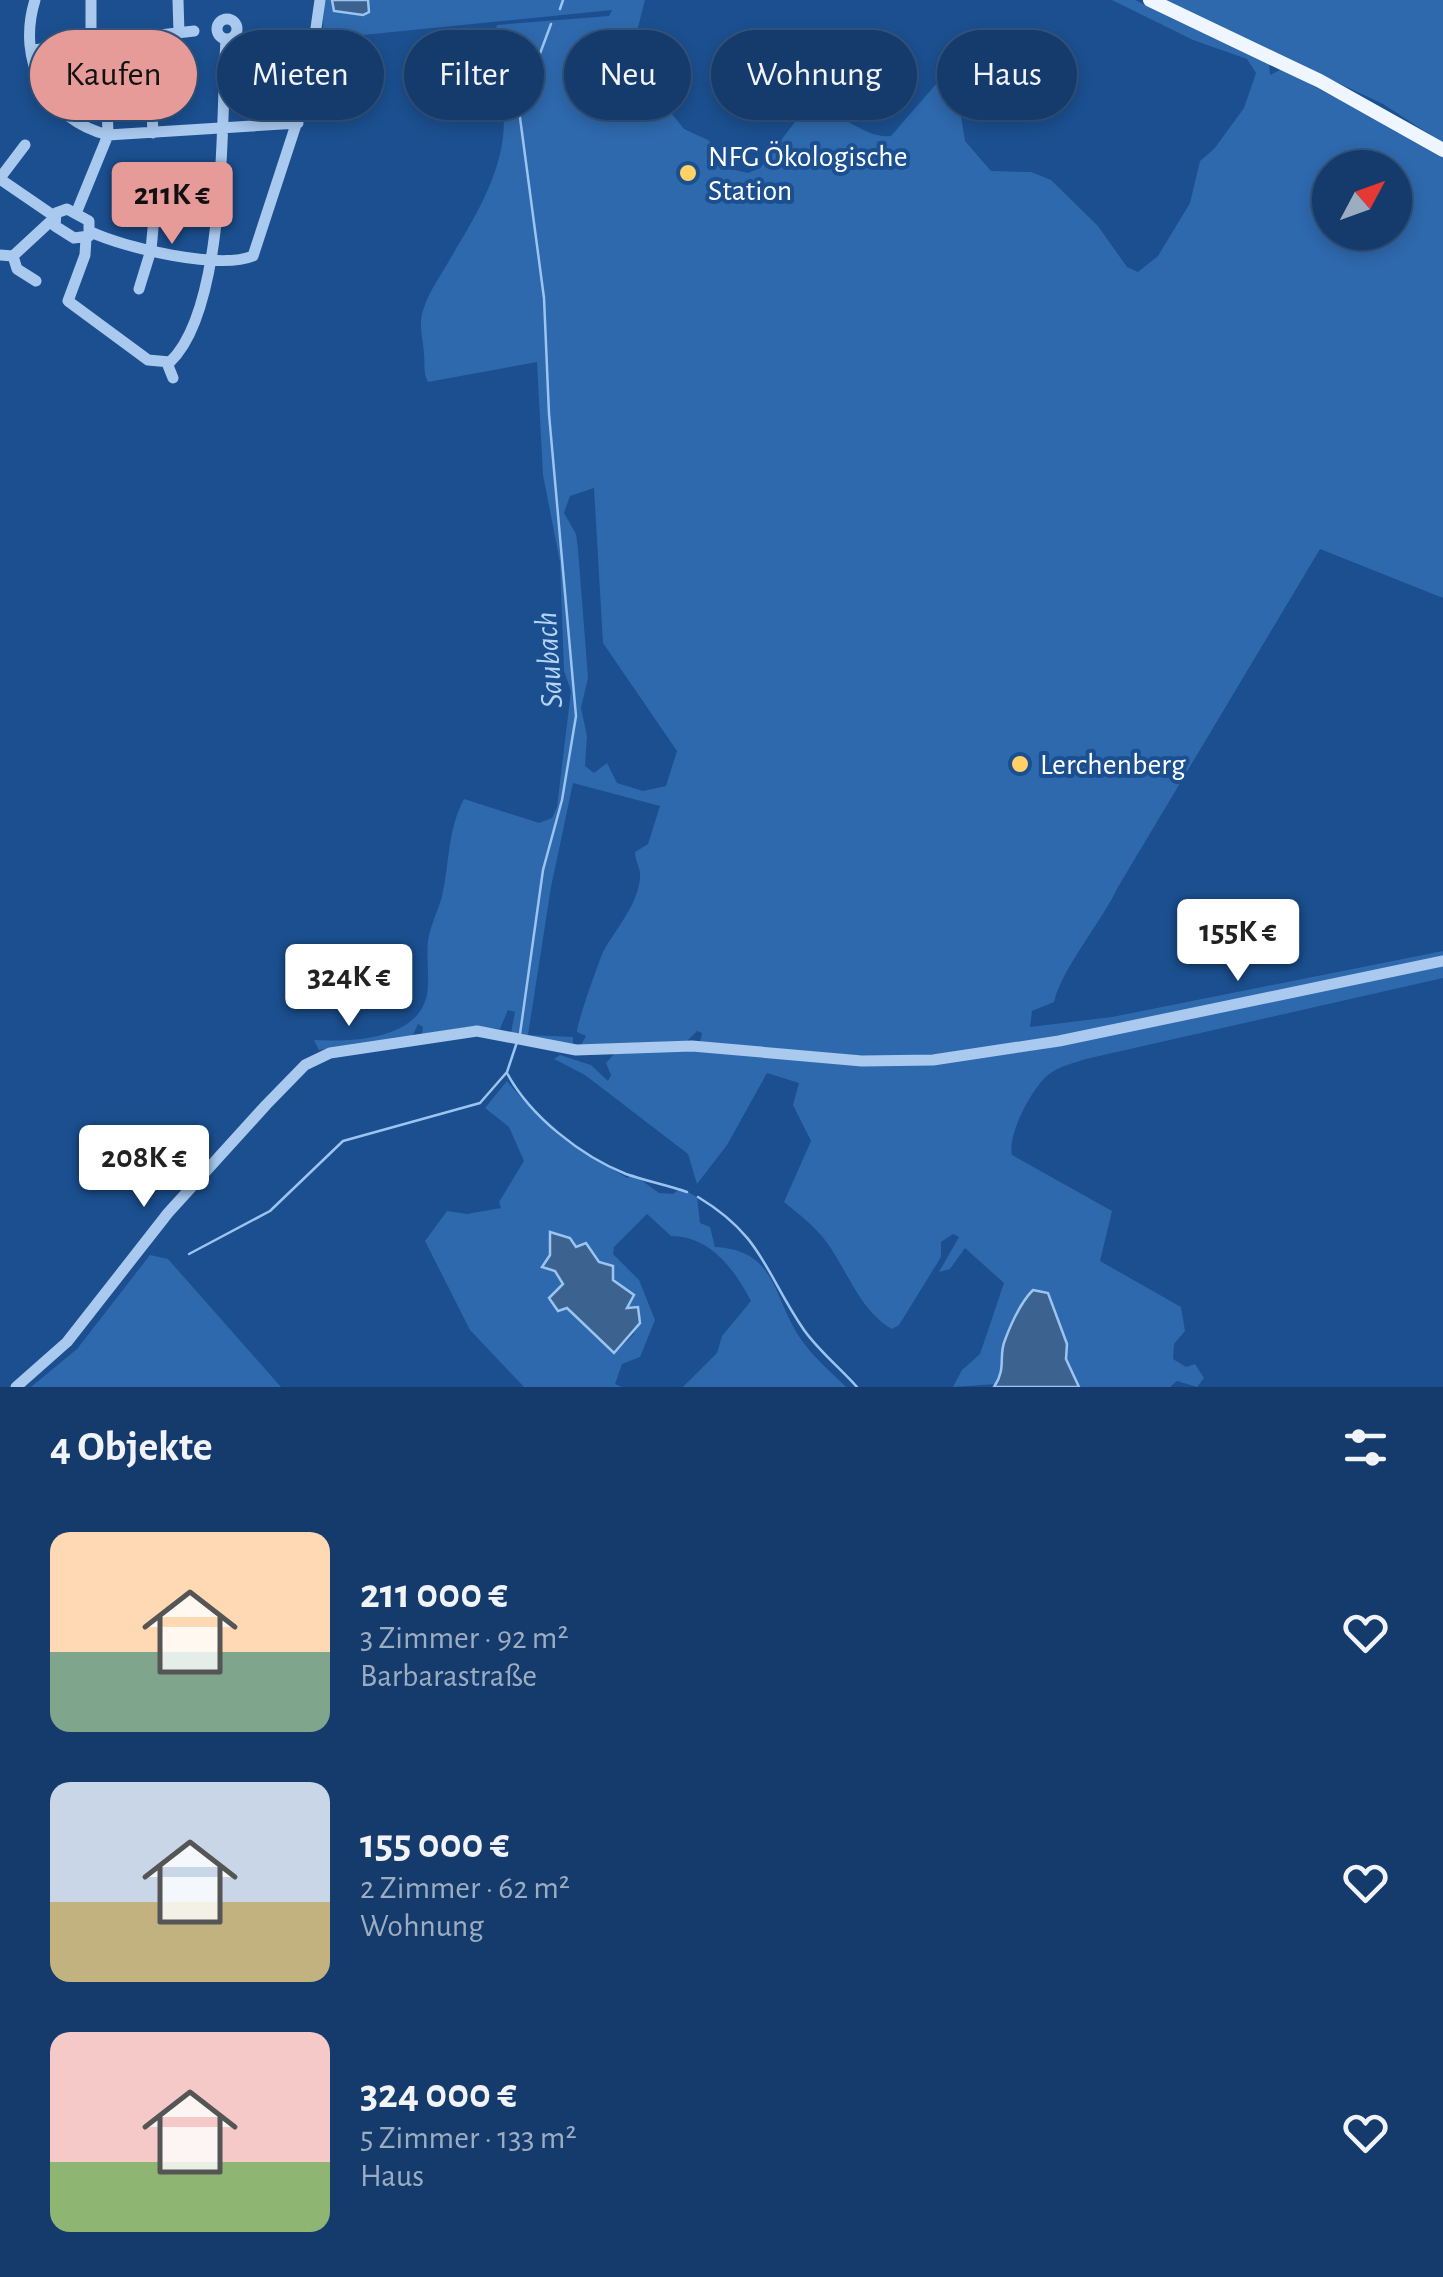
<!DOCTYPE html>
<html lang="de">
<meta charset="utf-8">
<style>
:root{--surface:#143b6b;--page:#214673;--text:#f1f3f6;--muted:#9dadc1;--line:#33557e;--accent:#e69b98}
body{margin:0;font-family:"Alegreya Sans",sans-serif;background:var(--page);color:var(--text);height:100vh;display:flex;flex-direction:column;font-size:38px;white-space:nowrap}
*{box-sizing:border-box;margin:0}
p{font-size:32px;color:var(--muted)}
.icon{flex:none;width:55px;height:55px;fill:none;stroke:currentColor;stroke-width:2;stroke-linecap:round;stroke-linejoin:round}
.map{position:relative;height:1387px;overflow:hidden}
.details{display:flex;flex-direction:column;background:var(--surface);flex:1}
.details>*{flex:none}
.guide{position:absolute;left:30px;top:30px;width:1385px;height:90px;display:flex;gap:20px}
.needle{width:65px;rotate:49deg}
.controls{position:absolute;left:1312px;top:150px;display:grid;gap:20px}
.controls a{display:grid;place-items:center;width:100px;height:100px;border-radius:50%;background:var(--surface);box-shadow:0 5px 15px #0003,0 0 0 2px var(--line);font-size:50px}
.price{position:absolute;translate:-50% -85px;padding:0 22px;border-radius:10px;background:#fff;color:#222;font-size:32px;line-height:65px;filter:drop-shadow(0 2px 5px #0008)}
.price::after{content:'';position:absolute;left:50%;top:60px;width:30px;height:22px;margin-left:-15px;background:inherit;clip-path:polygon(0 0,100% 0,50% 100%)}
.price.on{background:var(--accent);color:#111}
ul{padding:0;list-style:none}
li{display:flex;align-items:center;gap:30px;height:250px;padding:0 50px}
li span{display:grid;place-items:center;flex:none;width:280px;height:200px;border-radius:20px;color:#555}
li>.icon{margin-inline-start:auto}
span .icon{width:120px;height:120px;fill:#fffc;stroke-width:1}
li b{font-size:42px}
h2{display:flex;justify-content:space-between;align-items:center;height:120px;padding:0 50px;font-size:42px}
.pill{padding:0 35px;border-radius:45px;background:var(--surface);box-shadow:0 5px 15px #0003,0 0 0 2px var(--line);font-size:35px;line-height:90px}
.pill.on{background:var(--accent);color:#111}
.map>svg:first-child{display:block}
</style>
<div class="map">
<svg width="1443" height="1387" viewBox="0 0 1443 1387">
<rect width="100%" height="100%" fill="#1b4f8f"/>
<path fill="#2e69ad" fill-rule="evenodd" d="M324,0H645L635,39L641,75L684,129L708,140L735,170L748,173L760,168L801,114C849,109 861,139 891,136L943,76L955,79L965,141L991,171L1031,172L1051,180L1098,226L1127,267L1138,272L1158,256L1190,203L1200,161L1214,149L1244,108L1256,73L1247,59L1193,40L1112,0H1135L1251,54L1269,63L1270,75L1282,69L1443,156V598L1320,549L1118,887C1101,923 1062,968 1054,1002L1032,1011L1030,1027L1112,1017L1443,951V957L996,1050L889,1058L700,1042L702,1033L697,1031L687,1041L581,1045L586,1036L577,1032C577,1023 598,964 603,952C615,930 641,901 640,874C640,867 635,860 635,852L648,844L660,806L573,783L551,887L528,1035L573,1037V1044L511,1033L515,1012L508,1010L500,1029L474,1026L422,1034L423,1027L418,1024L412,1037L319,1050L314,1040C353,1042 417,1040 427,995C430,976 426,959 428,941C430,926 438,911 442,896C450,862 447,831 464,799L539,823L552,818L557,807L571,691L564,671L560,562L543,475L537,362L428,382C423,373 425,364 424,353C423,341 419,326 422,314C427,294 440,277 450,259C489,195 526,132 488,58L497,25L609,16L612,10L333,38L323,29ZM1330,168H1395V232H1330ZM594,488L603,643L677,751L666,786L643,791L617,783L607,763L594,773L585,766L587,736L581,708L588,678L578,549L576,534L564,513L570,496Z
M1161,0H1443V143L1383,104Z
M1443,964V978L1086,1059C1074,1063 1059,1066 1048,1075C1032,1088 1007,1135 1012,1155L1112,1211L1100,1261L1181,1307L1185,1331L1174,1344L1173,1359L1186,1367L1195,1364L1204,1378L1197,1387L1177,1381L1170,1387H1079L1066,1359L1067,1344L1048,1294L1023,1300L1003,1343L1005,1364L997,1384L953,1387L962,1370L980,1354L1004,1283L965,1248L950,1269L939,1272L959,1237L953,1234L941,1242V1257L899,1325L892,1329C859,1310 847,1269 825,1240C813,1225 799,1214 784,1202L811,1141L793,1105L799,1083L767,1073L727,1145L697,1184L688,1154L585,1075L554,1059L560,1055L591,1065L608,1081L611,1075L606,1063L614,1054L674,1050L911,1064Z
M507,1081C541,1124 581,1150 627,1178L633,1174L659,1193L673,1194L681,1188L697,1197L700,1223L710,1227L715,1247C779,1250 772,1300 803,1342C815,1359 832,1373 846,1387H683L717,1353L722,1336L751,1301C734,1268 709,1236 671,1236L647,1214L614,1247L613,1254L639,1280L655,1320L640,1357L622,1364L615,1384L622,1387H524L470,1330L425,1241L447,1211L467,1214L501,1208L499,1202L524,1161L509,1127L485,1108ZM550,1232L599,1262L618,1283L635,1327L634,1334L615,1353L567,1308L558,1311L550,1298L563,1284L555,1271L543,1266L550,1255Z
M150,1255L168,1259L281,1387H31L77,1349Z"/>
<path fill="#3c6290" stroke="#9cc4f0" stroke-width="2.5" d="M332,0H368L369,12L363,15L334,11Z
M550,1232L570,1238L576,1247L586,1243L599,1262L613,1266V1280L634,1295L627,1308L638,1307L640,1323L614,1353L567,1308L558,1311L549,1298L563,1284L555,1271L542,1267L550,1255Z
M1033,1290L1048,1293L1067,1344L1066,1359L1079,1387H994C1007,1368 998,1356 1005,1340C1011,1324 1021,1302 1033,1290Z"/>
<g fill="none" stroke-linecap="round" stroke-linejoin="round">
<path stroke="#9cc4f0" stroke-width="2.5" d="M560,9L563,0
M520,1034L543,870L562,800L576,716L549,414L544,298L519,110L551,24
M507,1073C530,1116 581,1156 626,1174C646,1181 667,1185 687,1192
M698,1197C763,1236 765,1273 804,1330C819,1351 839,1367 857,1387
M189,1254L270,1211L343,1141L480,1103L507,1072L517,1042"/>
<path stroke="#a9c9ee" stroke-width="11" d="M35,0C16,61 48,120 108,135L298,123
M91,0V43
M178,0L179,33
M217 29a10 10 0 1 1 20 0a10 10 0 1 1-20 0Z
M33,50L194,31
M151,93L153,133
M0,178L25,145
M0,179L54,216
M67,209L89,221V236L74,238L55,226L56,213Z
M77,211L108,135L107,103
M91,232C125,248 219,270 253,256L307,91L320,0
M86,238L85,255L68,301L148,360L170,362C227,308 221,117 226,39
M0,255L13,256L53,219
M13,256L17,269L36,281
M139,289L151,250L156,196
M167,363L173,378
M16,1387L67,1342L168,1213L266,1105L305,1065L330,1053L477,1031L576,1050L692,1046L862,1061L933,1060L1059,1041L1443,961"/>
<path stroke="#f0f6ff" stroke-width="14" d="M1150,0L1320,81L1443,150"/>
</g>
<g fill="#ffd166" stroke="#1b4f8f" stroke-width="4">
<circle cx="688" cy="173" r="10"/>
<circle cx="1020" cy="764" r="10"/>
</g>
<g text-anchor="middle" stroke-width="8" stroke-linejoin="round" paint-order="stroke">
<g font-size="30" fill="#fff" stroke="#1b4f8f" text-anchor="start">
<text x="708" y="166">NFG Ökologische<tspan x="708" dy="34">Station</tspan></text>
<text x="1040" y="774">Lerchenberg</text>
</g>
<g font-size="32" font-style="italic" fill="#b5d3f5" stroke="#1b4f8f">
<text transform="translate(548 660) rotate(-94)" y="11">Saubach</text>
</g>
</g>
</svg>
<div class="controls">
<a><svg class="needle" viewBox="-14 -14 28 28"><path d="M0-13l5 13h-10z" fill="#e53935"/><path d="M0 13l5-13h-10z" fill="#9dadc1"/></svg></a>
</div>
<b class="price on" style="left:172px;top:247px">211K €</b>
<b class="price" style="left:1238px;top:984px">155K €</b>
<b class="price" style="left:349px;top:1029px">324K €</b>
<b class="price" style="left:144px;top:1210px">208K €</b>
<div class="guide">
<a class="pill on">Kaufen</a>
<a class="pill">Mieten</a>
<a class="pill">Filter</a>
<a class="pill">Neu</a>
<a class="pill">Wohnung</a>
<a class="pill">Haus</a>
</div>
</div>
<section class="details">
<h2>4 Objekte<svg class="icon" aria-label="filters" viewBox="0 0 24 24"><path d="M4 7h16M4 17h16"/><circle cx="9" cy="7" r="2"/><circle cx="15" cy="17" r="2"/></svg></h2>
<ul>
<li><span style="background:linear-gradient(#ffd9b3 60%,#7fa58c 0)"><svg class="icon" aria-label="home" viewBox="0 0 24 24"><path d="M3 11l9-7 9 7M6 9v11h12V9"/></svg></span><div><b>211 000 €</b><p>3 Zimmer · 92 m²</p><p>Barbarastraße</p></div><svg class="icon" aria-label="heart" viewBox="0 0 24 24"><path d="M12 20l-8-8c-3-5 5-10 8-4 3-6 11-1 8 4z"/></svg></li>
<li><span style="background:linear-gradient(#c9d6e8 60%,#c2b280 0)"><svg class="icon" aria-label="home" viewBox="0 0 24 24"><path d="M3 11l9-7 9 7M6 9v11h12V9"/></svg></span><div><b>155 000 €</b><p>2 Zimmer · 62 m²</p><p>Wohnung</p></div><svg class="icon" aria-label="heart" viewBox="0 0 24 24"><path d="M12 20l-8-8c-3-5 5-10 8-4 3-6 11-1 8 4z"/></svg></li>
<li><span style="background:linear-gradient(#f6c9c9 65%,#8fb573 0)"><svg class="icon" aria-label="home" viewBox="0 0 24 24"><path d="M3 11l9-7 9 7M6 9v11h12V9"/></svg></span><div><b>324 000 €</b><p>5 Zimmer · 133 m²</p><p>Haus</p></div><svg class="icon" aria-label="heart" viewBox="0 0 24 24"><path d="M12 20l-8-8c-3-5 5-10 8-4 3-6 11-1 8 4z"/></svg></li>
</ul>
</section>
